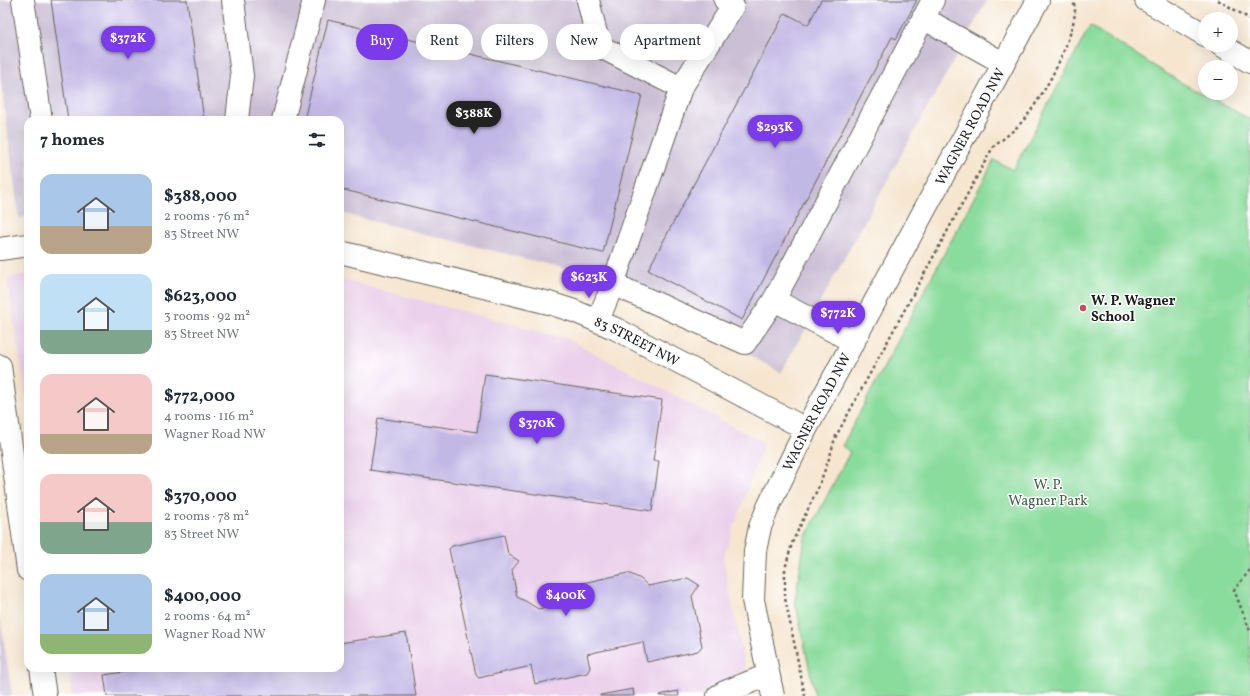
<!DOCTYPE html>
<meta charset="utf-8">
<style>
:root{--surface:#fff;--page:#f2f2f3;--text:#1f2937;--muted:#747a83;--accent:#7c3aed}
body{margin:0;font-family:Vollkorn,serif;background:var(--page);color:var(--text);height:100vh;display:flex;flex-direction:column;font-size:15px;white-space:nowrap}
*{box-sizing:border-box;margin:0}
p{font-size:13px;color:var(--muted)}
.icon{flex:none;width:22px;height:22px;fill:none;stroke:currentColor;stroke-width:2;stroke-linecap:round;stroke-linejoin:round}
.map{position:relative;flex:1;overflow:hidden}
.drawer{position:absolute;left:24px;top:116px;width:320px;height:556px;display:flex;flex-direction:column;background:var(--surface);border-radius:12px;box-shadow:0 4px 16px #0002}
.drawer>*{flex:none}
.top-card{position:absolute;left:356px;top:24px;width:380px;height:36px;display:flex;gap:8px}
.controls{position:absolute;left:1198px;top:12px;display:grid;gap:8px}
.controls a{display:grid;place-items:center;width:40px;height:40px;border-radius:50%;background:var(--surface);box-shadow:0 4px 16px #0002;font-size:20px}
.price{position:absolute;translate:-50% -34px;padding:0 9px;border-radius:14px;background:var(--accent);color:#fff;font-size:13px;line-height:26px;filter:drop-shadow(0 1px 2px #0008)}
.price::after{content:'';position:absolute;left:50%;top:24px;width:12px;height:9px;margin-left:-6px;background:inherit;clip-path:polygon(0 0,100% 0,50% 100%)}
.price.on{background:#222;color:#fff}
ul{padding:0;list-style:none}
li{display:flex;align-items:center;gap:12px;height:100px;padding:0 16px}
li span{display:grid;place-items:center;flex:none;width:112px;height:80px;border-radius:12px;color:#555}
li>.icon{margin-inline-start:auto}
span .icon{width:48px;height:48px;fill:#fffc;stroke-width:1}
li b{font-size:17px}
h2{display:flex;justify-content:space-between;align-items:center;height:48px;padding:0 16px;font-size:17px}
.tag{padding:0 14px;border-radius:18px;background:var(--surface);box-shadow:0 4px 16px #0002;font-size:14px;line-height:36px}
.tag.on{background:var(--accent);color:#fff}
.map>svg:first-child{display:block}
</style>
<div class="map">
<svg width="1250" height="696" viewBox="0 0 1250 696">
<rect width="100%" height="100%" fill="#fff"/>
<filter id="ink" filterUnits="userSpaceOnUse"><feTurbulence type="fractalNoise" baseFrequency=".025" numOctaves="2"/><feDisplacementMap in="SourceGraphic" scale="8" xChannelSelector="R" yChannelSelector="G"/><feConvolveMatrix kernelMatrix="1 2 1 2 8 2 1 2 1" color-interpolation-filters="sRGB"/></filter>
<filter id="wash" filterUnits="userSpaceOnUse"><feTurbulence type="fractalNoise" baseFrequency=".012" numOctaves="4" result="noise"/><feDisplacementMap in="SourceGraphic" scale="16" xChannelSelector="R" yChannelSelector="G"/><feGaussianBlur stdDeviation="0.9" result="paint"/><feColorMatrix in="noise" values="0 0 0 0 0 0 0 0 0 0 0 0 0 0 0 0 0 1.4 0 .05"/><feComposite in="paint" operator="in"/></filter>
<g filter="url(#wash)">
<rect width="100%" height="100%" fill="#f6e6d0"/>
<path fill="#ebd1eb" d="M28,274V409L7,278Z
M340,279L568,339L764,443L723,558L751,696H73L69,668H340Z"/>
<path fill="#cbbfd5" d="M0,0H987L781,373L628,284L340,213V120H28V217L19,218L0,75Z
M0,615L12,696H0Z"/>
<path fill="#8adc9c" stroke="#537c5c" d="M1090,26L1180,82L1250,119V696H815L795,600L805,538L850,452L842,446L994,160L1013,170Z"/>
<g id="blocks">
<path fill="#c2b8e5" d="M51,0H187L204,120H68Z
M821,0H917L896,39L892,37L742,320L648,270L785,13L808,25Z
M328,20L642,95L603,253L340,189V120H304Z
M485,374L662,400L653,461H659L652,511L370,470L378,418L477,432Z
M504,535L508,554L519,561L512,570L517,597L527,602L538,609L562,604L565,595L574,585L628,573L641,579L648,586L688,578L699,585L692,596L702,646L698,651L647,662L643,642L587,654L590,668L587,673L535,684L531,666L479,678L476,675L449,549L452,546Z
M406,633L416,696H107L104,675L138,670L137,668H340V643Z
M633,689L634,696H600V695Z
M678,691L679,696H659V695Z"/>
</g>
</g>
<g filter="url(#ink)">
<use href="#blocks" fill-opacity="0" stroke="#68635b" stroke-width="1"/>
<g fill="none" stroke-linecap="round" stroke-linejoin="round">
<g stroke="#68635b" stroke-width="24">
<g id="minor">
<path d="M23,0L41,120"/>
<path d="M233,0L242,76L237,120"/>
<path d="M588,0L599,46L681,88"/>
<path d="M1146,0L1205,35"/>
<path d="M923,18L1003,63"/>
<path d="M1221,45L1250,62"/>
<path d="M283,120L314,0"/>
<path d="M0,249L28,245"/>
<path id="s1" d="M340,252L549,303L574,311L616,329L806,429"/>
<path d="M613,284L745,343L774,300"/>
<path d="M598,320L613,284L681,88L733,6L725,0"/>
<path d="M854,342L774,300L933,0"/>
<path d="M0,366L28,570"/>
<path d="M41,668L45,696"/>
<path d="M718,696L725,692L768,675"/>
<path id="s2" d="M773,696L753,600L755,551L760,527L769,505L806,429L1038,0"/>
</g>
</g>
<path stroke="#68635b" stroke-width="2.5" stroke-dasharray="3 3" stroke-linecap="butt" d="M1218,0L1250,19
M1250,570L1234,590L1250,631
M805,696L785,598V569L792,543L818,488L830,456L835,438L841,427L993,147C1002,140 1011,133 1019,125C1041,102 1072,44 1075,12C1075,8 1074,4 1073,0"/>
<use href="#minor" stroke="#fff" stroke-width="22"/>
</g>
</g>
<circle fill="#d1495b" stroke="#fff" stroke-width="1.5" cx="1083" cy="308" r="4"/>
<g text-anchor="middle" stroke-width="3" stroke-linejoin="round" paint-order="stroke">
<g font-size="14" fill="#1c1c1c" stroke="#fff">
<text dy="5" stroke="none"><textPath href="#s2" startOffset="624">WAGNER ROAD NW</textPath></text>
<text dy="5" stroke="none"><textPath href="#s1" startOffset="311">83 STREET NW</textPath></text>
<text dy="5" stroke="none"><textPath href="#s2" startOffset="300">WAGNER ROAD NW</textPath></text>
</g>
<g font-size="14" font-weight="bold" fill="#1c1c1c" stroke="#fff" text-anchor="start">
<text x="1091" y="305">W. P. Wagner<tspan x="1091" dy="16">School</tspan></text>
</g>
<g font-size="14" fill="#425f49" stroke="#fff">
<text x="1048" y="489">W. P.<tspan x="1048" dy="16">Wagner Park</tspan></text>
</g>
</g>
</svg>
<div class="controls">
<a>+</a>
<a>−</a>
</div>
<b class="price" style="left:128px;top:60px">$372K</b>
<b class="price on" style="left:474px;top:135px">$388K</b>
<b class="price" style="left:775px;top:149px">$293K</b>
<b class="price" style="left:589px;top:299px">$623K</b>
<b class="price" style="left:838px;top:335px">$772K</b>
<b class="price" style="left:537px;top:445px">$370K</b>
<b class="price" style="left:566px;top:617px">$400K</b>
<div class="top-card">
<a class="tag on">Buy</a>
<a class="tag">Rent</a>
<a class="tag">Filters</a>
<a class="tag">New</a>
<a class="tag">Apartment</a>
</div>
<section class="drawer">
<h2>7 homes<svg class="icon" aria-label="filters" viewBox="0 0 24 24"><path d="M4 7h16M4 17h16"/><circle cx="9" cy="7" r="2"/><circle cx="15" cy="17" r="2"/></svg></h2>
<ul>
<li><span style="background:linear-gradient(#a9c7e8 65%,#b9a48a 0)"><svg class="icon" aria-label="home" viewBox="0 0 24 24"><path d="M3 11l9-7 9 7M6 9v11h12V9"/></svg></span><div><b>$388,000</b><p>2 rooms · 76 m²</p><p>83 Street NW</p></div></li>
<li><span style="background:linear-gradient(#bfe0f5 70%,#7fa58c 0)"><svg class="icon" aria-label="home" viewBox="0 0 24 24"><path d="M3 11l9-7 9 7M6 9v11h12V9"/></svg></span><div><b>$623,000</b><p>3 rooms · 92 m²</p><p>83 Street NW</p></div></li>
<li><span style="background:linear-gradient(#f6c9c9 75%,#b9a48a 0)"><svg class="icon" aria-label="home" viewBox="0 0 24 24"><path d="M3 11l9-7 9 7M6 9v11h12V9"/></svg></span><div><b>$772,000</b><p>4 rooms · 116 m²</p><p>Wagner Road NW</p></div></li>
<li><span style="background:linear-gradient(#f6c9c9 60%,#7fa58c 0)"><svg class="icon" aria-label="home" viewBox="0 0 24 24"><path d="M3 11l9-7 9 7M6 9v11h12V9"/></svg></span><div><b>$370,000</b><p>2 rooms · 78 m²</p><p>83 Street NW</p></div></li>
<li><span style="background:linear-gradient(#a9c7e8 75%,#8fb573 0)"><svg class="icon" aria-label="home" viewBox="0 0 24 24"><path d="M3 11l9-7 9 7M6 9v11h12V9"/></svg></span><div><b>$400,000</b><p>2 rooms · 64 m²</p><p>Wagner Road NW</p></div></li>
</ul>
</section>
</div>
